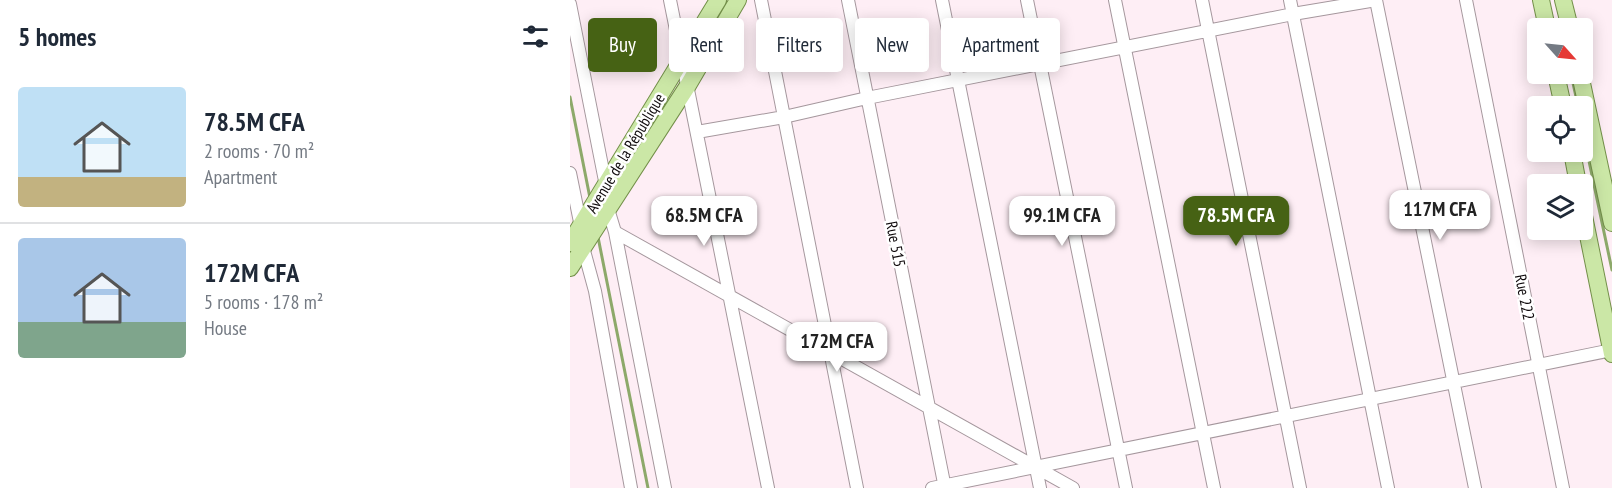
<!DOCTYPE html>
<meta charset="utf-8">
<style>
:root{--surface:#fff;--page:#f6f6f7;--text:#1f2937;--muted:#747a83;--line:#e0e1e3;--accent:#466214}
body{margin:0;font-family:"PT Sans Narrow",sans-serif;background:var(--page);color:var(--text);height:100vh;display:flex;flex-direction:column;font-size:22px;white-space:nowrap}
*{box-sizing:border-box;margin:0}
p{font-size:20px;color:var(--muted)}
.icon{flex:none;width:33px;height:33px;fill:none;stroke:currentColor;stroke-width:2;stroke-linecap:round;stroke-linejoin:round}
.map{position:relative;flex:1;overflow:hidden}
.details{display:flex;flex-direction:column;background:var(--surface);width:570px}
.details>*{flex:none}
.guide{position:absolute;left:18px;top:18px;width:570px;height:54px;display:flex;gap:12px}
.needle{width:39px;rotate:117deg}
.fabs{position:absolute;left:957px;top:18px;display:grid;gap:12px}
.fabs a{display:grid;place-items:center;width:66px;height:66px;border-radius:6px;background:var(--surface);box-shadow:0 3px 15px #0003;font-size:30px}
.price{position:absolute;translate:-50% -51px;padding:0 14px;border-radius:12px;background:#fff;color:#222;font-size:20px;line-height:39px;filter:drop-shadow(0 2px 3px #0008)}
.price::after{content:'';position:absolute;left:50%;top:36px;width:18px;height:14px;margin-left:-9px;background:inherit;clip-path:polygon(0 0,100% 0,50% 100%)}
.price.current{background:var(--accent);color:#fff}
ul{padding:0;list-style:none}
li{display:flex;align-items:center;gap:18px;height:150px;padding:0 18px}
li+li{border-top:2px solid var(--line)}
li span{display:grid;place-items:center;flex:none;width:168px;height:120px;border-radius:6px;color:#555}
li>.icon{margin-inline-start:auto}
span .icon{width:72px;height:72px;fill:#fffc;stroke-width:1}
li b{font-size:26px}
h2{display:flex;justify-content:space-between;align-items:center;height:72px;padding:0 18px;font-size:26px}
.pill{padding:0 21px;border-radius:6px;background:var(--surface);box-shadow:0 3px 15px #0003;font-size:21px;line-height:54px}
.pill.current{background:var(--accent);color:#fff}
main{display:flex;flex:1;min-height:0}
.map>svg:first-child{display:block}
</style>
<main>
<section class="details">
<h2>5 homes<svg class="icon" aria-label="filters" viewBox="0 0 24 24"><path d="M4 7h16M4 17h16"/><circle cx="9" cy="7" r="2"/><circle cx="15" cy="17" r="2"/></svg></h2>
<ul>
<li><span style="background:linear-gradient(#bfe0f5 75%,#c2b280 0)"><svg class="icon" aria-label="home" viewBox="0 0 24 24"><path d="M3 11l9-7 9 7M6 9v11h12V9"/></svg></span><div><b>78.5M CFA</b><p>2 rooms · 70 m²</p><p>Apartment</p></div></li>
<li><span style="background:linear-gradient(#a9c7e8 70%,#7fa58c 0)"><svg class="icon" aria-label="home" viewBox="0 0 24 24"><path d="M3 11l9-7 9 7M6 9v11h12V9"/></svg></span><div><b>172M CFA</b><p>5 rooms · 178 m²</p><p>House</p></div></li>
</ul>
</section>
<div class="map">
<svg width="1042" height="488" viewBox="0 0 1042 488">
<rect width="100%" height="100%" fill="#feeef5"/>
<g fill="none" stroke-linecap="round" stroke-linejoin="round">
<path stroke="#8da96a" stroke-width="3" d="M1001,74L1008,106
M0,97L20,198
M1012,128L1042,270
M28,237L78,488"/>
<g stroke="#a5979d" stroke-width="14">
<path id="minor" d="M100,0L198,488
M191,0L287,488
M278,0L375,488
M372,0L470,488
M457,0L556,488
M545,0L644,488
M632,0L730,488
M720,0L818,488
M806,0L905,488
M896,0L993,488
M0,4L36,186
M127,132L214,117L297,98L723,14L806,0
M0,173L11,227
M38,209L45,232L95,488
M45,232L503,488
M13,247L25,291L61,488
M362,488L1042,350"/>
</g>
<g stroke="#738f49" stroke-width="18">
<path id="major" d="M971,0L977,28
M993,0L1000,28
M986,74L993,106
M1010,74L1042,223
M1002,152L1008,184
M1012,206L1042,354
M0,243L148,0
M0,268L117,87L168,0"/>
</g>
<use href="#minor" stroke="#fff" stroke-width="12"/>
<use href="#major" stroke="#cbe7a6" stroke-width="16"/>
</g>
<g text-anchor="middle" stroke-width="5" stroke-linejoin="round" paint-order="stroke">
<g font-size="16" fill="#0f0a0c" stroke="#fff">
<text transform="translate(55 153) rotate(-59)" y="6">Avenue de la République</text>
<text transform="translate(326 244) rotate(79)" y="6">Rue 515</text>
<text transform="translate(955 297) rotate(79)" y="6">Rue 222</text>
</g>
</g>
</svg>
<div class="fabs">
<a><svg class="needle" viewBox="-14 -14 28 28"><path d="M0-13l5 13h-10z" fill="#e53935"/><path d="M0 13l5-13h-10z" fill="#747a83"/></svg></a>
<a><svg class="icon" aria-label="locate" viewBox="0 0 24 24"><circle cx="12" cy="12" r="6"/><path d="M12 2v4M12 18v4M2 12h4M18 12h4"/></svg></a>
<a><svg class="icon" aria-label="layers" viewBox="0 0 24 24"><path d="M12 4l9 5-9 5-9-5zM3 14l9 5 9-5"/></svg></a>
</div>
<b class="price" style="left:870px;top:241px">117M CFA</b>
<b class="price" style="left:134px;top:247px">68.5M CFA</b>
<b class="price" style="left:492px;top:247px">99.1M CFA</b>
<b class="price current" style="left:666px;top:247px">78.5M CFA</b>
<b class="price" style="left:267px;top:373px">172M CFA</b>
<div class="guide">
<a class="pill current">Buy</a>
<a class="pill">Rent</a>
<a class="pill">Filters</a>
<a class="pill">New</a>
<a class="pill">Apartment</a>
</div>
</div>
</main>
